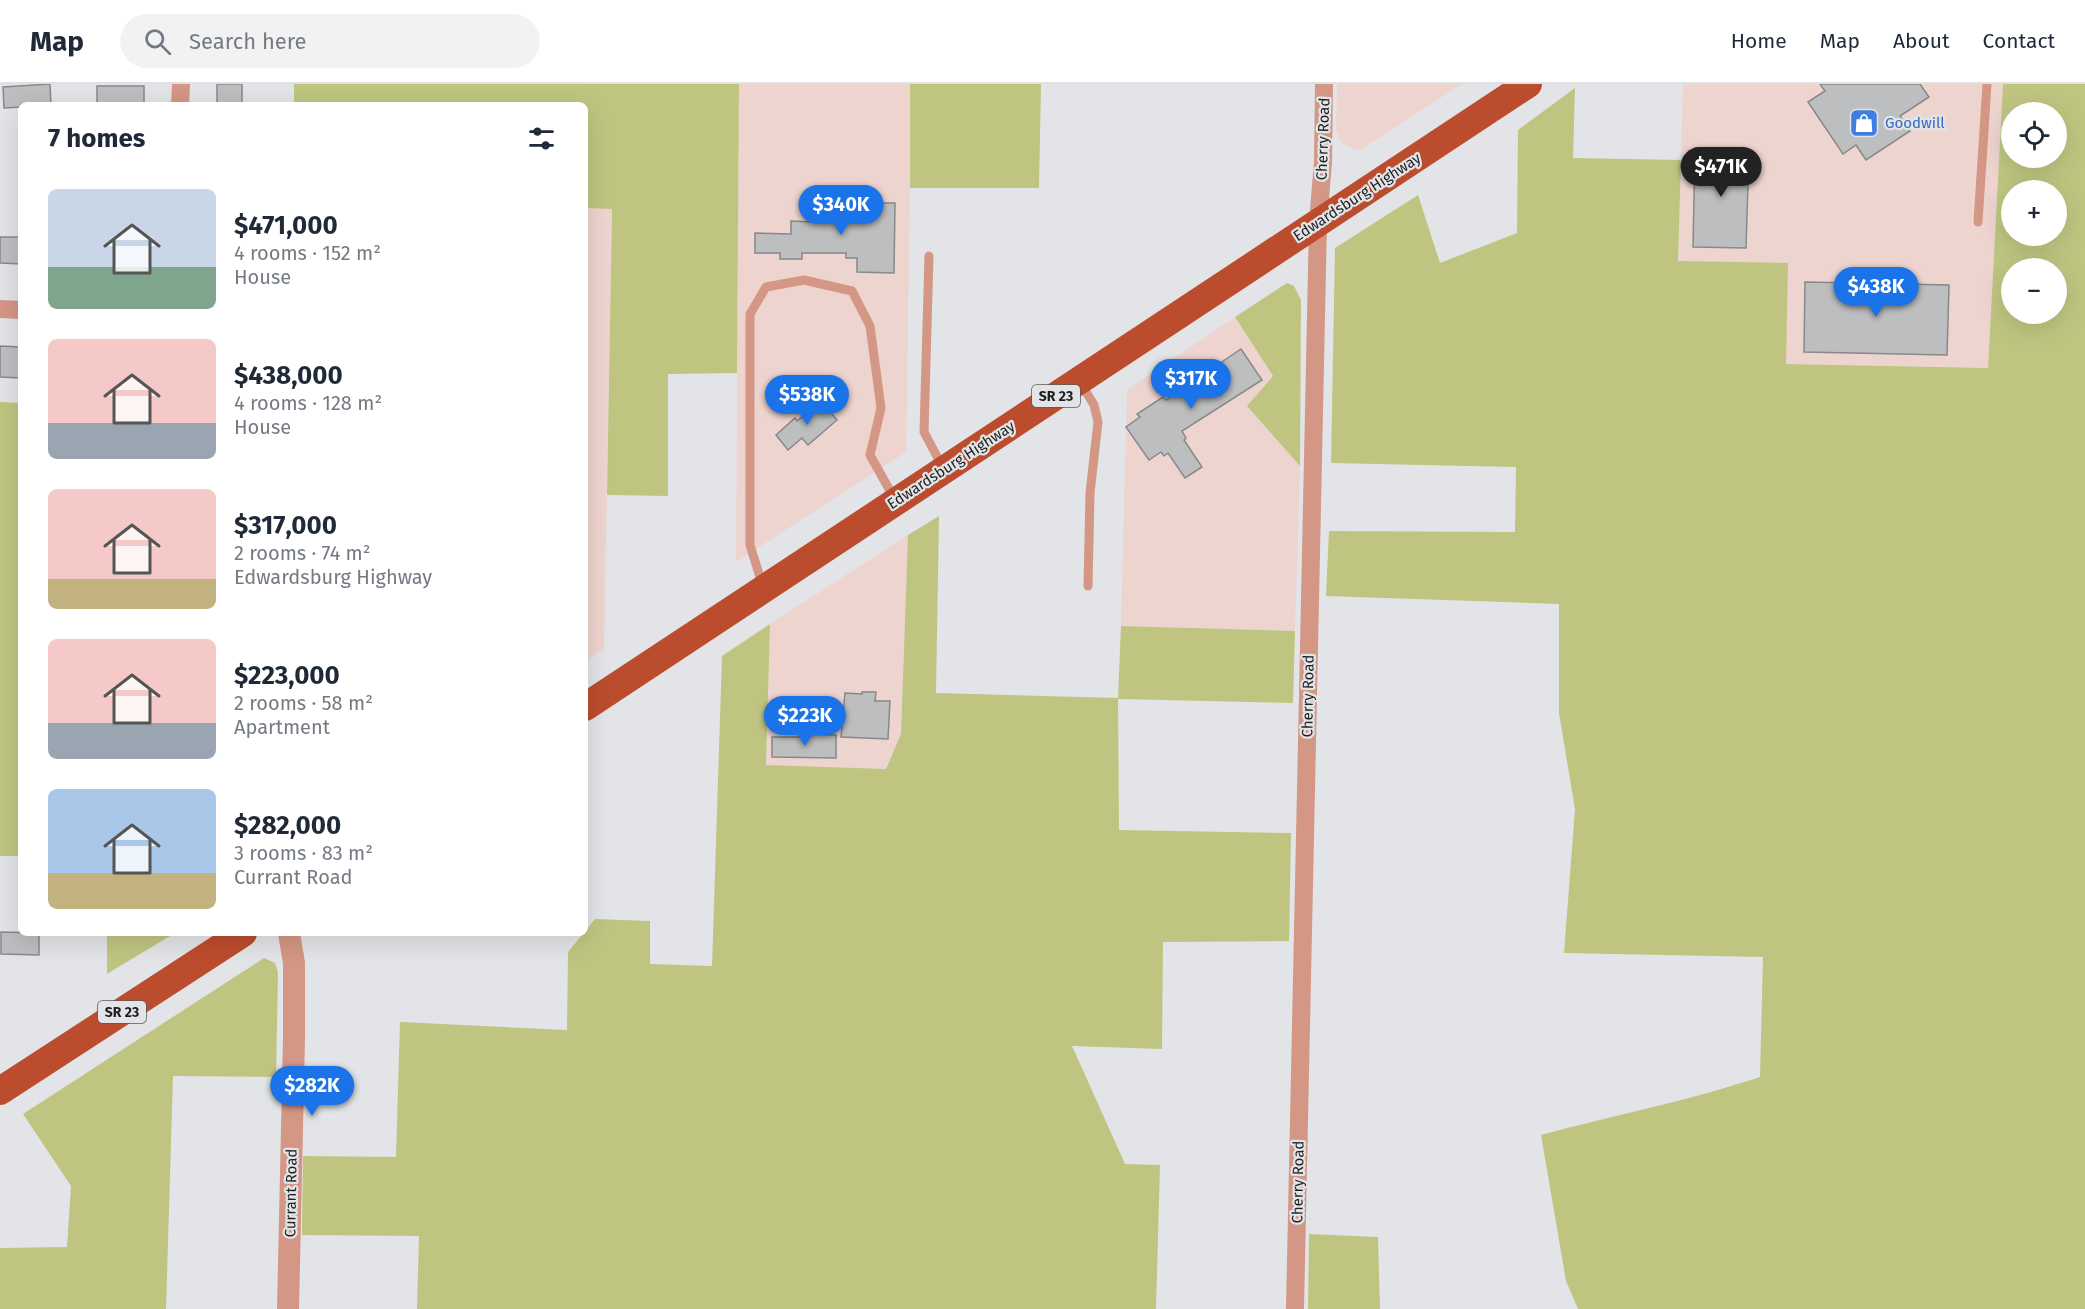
<!DOCTYPE html>
<meta charset="utf-8">
<style>
:root{--surface:#fff;--page:#f2f2f3;--text:#1f2937;--muted:#747a83;--line:#e0e1e3;--accent:#1a73e8}
body{margin:0;font-family:"Fira Sans",sans-serif;background:var(--page);color:var(--text);height:100vh;display:flex;flex-direction:column;font-size:22px;white-space:nowrap}
*{box-sizing:border-box;margin:0}
p{font-size:20px;color:var(--muted)}
.icon{flex:none;width:33px;height:33px;fill:none;stroke:currentColor;stroke-width:2;stroke-linecap:round;stroke-linejoin:round}
.map{position:relative;flex:1;overflow:hidden}
.details{position:absolute;left:18px;top:18px;width:570px;height:834px;display:flex;flex-direction:column;background:var(--surface);border-radius:9px;box-shadow:0 6px 24px #0002}
.details>*{flex:none}
.buttons{position:absolute;left:2001px;top:18px;display:grid;gap:12px}
.buttons a{display:grid;place-items:center;width:66px;height:66px;border-radius:50%;background:var(--surface);box-shadow:0 6px 24px #0002;font-size:30px}
.price{position:absolute;translate:-50% -51px;padding:0 14px;border-radius:21px;background:var(--accent);color:#fff;font-size:20px;line-height:39px;filter:drop-shadow(0 2px 3px #0008)}
.price::after{content:'';position:absolute;left:50%;top:36px;width:18px;height:14px;margin-left:-9px;background:inherit;clip-path:polygon(0 0,100% 0,50% 100%)}
.price.selected{background:#222;color:#fff}
ul{padding:0;list-style:none}
li{display:flex;align-items:center;gap:18px;height:150px;padding:0 30px}
li span{display:grid;place-items:center;flex:none;width:168px;height:120px;border-radius:9px;color:#555}
li>.icon{margin-inline-start:auto}
span .icon{width:72px;height:72px;fill:#fffc;stroke-width:1}
li b{font-size:26px}
h2{display:flex;justify-content:space-between;align-items:center;height:72px;padding:0 30px;font-size:26px}
header{display:flex;align-items:center;gap:36px;box-sizing:border-box;height:84px;padding:0 30px;background:var(--surface);border-bottom:2px solid var(--line)}
header strong{font-size:28px}
nav{display:flex;gap:33px;margin-inline-start:auto;font-size:21px}
.search{width:420px;height:54px;background:var(--page);display:flex;align-items:center;gap:15px;box-sizing:border-box;padding:0 21px;border-radius:33px;color:var(--muted);font-size:22px}
.map>svg:first-child{display:block}
</style>
<header>
<strong>Map</strong>
<div class="search"><svg class="icon" aria-label="search" viewBox="0 0 24 24"><circle cx="10" cy="10" r="6"/><path d="M15 15l6 6"/></svg>Search here</div>
<nav><a>Home</a><a>Map</a><a>About</a><a>Contact</a></nav>
</header>
<div class="map">
<svg width="2085" height="1225" viewBox="0 0 2085 1225">
<rect width="100%" height="100%" fill="#e3e4e7"/>
<path fill="#eed4ce" d="M739,0H910V104L906,368L736,478Z
M1337,0H1462L1360,66L1352,64L1342,59L1336,47Z
M1683,0H2003L1988,284L1786,280L1678,177Z
M585,124H612L604,564L585,577Z
M1235,233L1273,293L1248,322L1300,382L1295,547L1121,542L1127,306Z
M908,451L901,650L886,685L766,682L770,540Z"/>
<path fill="#bfc580" fill-rule="evenodd" d="M294,0H739L737,289L668,290V412L607,411L612,125L585,124V21H294Z
M910,0H1041L1039,104H910Z
M2003,0H2085V1225H1578L1566,1197L1541,1051C1614,1031 1688,1017 1760,993L1763,873L1564,869L1575,725L1559,629V520L1326,512L1329,447L1515,448L1516,383L1331,379L1335,164L1418,111L1440,179L1517,149L1518,46L1575,4L1573,74L1681,76L1678,177L1788,179L1786,280L1988,284ZM2012,28H2056V74H2012ZM2012,106H2056V152H2012ZM2012,184H2056V230H2012Z
M1287,199L1294,202L1301,216L1300,382L1247,322L1273,292L1235,233Z
M0,318L21,319V772H0Z
M939,432L936,609L1118,614L1121,542L1295,547L1293,619L1118,615L1119,746L1291,749L1289,857L1163,858L1162,965L1072,962L1125,1080L1160,1081L1156,1225H417L419,1152L302,1151L303,1072L396,1073L400,938L567,946L568,868L595,835L650,837V880L712,882L722,572L770,540L766,681L886,685L901,650L908,451Z
M107,849H175L107,890Z
M264,874L275,879L278,888L276,993L173,992L166,1225H0V1164L67,1163L71,1102L23,1030Z
M1309,1150L1378,1153L1380,1225H1308Z"/>
<path fill="#bdbec0" stroke="#87888a" stroke-width="1.5" d="M50,0L51,21H21V23L4,24L3,3Z
M217,0H242V21L217,20Z
M1820,0H1920L1929,13L1900,32L1910,47L1866,76L1856,61L1843,70L1808,18L1825,7Z
M97,2H144V21H97Z
M1695,64L1749,66L1746,164L1693,163Z
M839,119H895L894,189L857,188V174H846V169H802V175H780V169H755V149L791,150V137L813,138V134H828V122H839Z
M0,153H21V180L0,179Z
M1805,198L1949,201L1947,271L1804,268Z
M0,262L21,263V294L0,293Z
M1241,265L1262,296L1182,347L1186,354L1184,356L1202,383L1185,394L1168,369L1164,372L1161,368L1149,376L1126,343L1140,333L1137,330L1163,313L1166,316L1190,300L1187,296L1199,288L1201,292Z
M821,317L837,336L808,361L802,354L788,366L776,351L795,334L797,337Z
M862,608H876L875,617H890L888,655L841,653L845,609L862,610Z
M801,650L836,651V674L772,673V653H801Z
M1,848L39,849V871L1,870Z"/>
<g fill="none" stroke-linecap="round" stroke-linejoin="round">
<path stroke="#d49685" stroke-width="9" d="M1978,138L1987,0
M929,172L924,348L942,382
M1080,298L1094,321L1098,338L1090,409L1088,502
M763,503L750,461V230L766,203L804,196L852,207L870,242L881,324L870,371L894,414"/>
<path stroke="#d49685" stroke-width="18" d="M180,21L181,0
M0,225L21,226
M1295,1225L1318,138L1323,78L1324,0"/>
<path stroke="#d49685" stroke-width="22" d="M288,1225L294,954V879L289,849"/>
<path stroke="#bc4c2e" stroke-width="28" d="M585,623L1528,0
M0,1007L243,849"/>
</g>
<defs>
<g id="shop-square" transform="scale(1.5)"><rect x="-9" y="-9" width="18" height="18" rx="4" fill="#3f7fe0" stroke="#e3e4e7"/><path d="M-5-2.5h2.3a2.7 3.5 0 0 1 5.4 0H5L5.5 6h-11ZM-1.5-2.5h3a1.5 2.3 0 0 0-3 0Z" fill="#fff"/></g>
</defs>
<g fill-rule="evenodd">
<use href="#shop-square" x="1864" y="39"/>
</g>
<g text-anchor="middle" stroke-width="4.5" stroke-linejoin="round" paint-order="stroke">
<g fill="#e3e4e7" stroke="#595a5b" stroke-width="1.5">
<rect x="1032" y="301" width="48" height="22" rx="4.5"/>
<rect x="98" y="917" width="48" height="22" rx="4.5"/>
</g>
<g font-size="14" font-weight="bold" fill="#1e1f1f">
<text x="1056" y="317">SR 23</text>
<text x="122" y="933">SR 23</text>
</g>
<g font-size="15" fill="#366cbe" stroke="#e3e4e7" text-anchor="start">
<text x="1885" y="44">Goodwill</text>
</g>
<g font-size="15" fill="#1e1f1f" stroke="#e3e4e7">
<text transform="translate(1323 55) rotate(-88)" y="5">Cherry Road</text>
<text transform="translate(1357 113) rotate(-33)" y="5">Edwardsburg Highway</text>
<text transform="translate(951 381) rotate(-33)" y="5">Edwardsburg Highway</text>
<text transform="translate(1308 612) rotate(-89)" y="5">Cherry Road</text>
<text transform="translate(1298 1098) rotate(-89)" y="5">Cherry Road</text>
<text transform="translate(291 1109) rotate(-89)" y="5">Currant Road</text>
</g>
</g>
</svg>
<div class="buttons">
<a><svg class="icon" aria-label="locate" viewBox="0 0 24 24"><circle cx="12" cy="12" r="6"/><path d="M12 2v4M12 18v4M2 12h4M18 12h4"/></svg></a>
<a>+</a>
<a>−</a>
</div>
<b class="price selected" style="left:1721px;top:114px">$471K</b>
<b class="price" style="left:841px;top:152px">$340K</b>
<b class="price" style="left:1876px;top:234px">$438K</b>
<b class="price" style="left:1191px;top:326px">$317K</b>
<b class="price" style="left:807px;top:342px">$538K</b>
<b class="price" style="left:805px;top:663px">$223K</b>
<b class="price" style="left:312px;top:1033px">$282K</b>
<section class="details">
<h2>7 homes<svg class="icon" aria-label="filters" viewBox="0 0 24 24"><path d="M4 7h16M4 17h16"/><circle cx="9" cy="7" r="2"/><circle cx="15" cy="17" r="2"/></svg></h2>
<ul>
<li><span style="background:linear-gradient(#c9d6e8 65%,#7fa58c 0)"><svg class="icon" aria-label="home" viewBox="0 0 24 24"><path d="M3 11l9-7 9 7M6 9v11h12V9"/></svg></span><div><b>$471,000</b><p>4 rooms · 152 m²</p><p>House</p></div></li>
<li><span style="background:linear-gradient(#f6c9c9 70%,#9aa5b1 0)"><svg class="icon" aria-label="home" viewBox="0 0 24 24"><path d="M3 11l9-7 9 7M6 9v11h12V9"/></svg></span><div><b>$438,000</b><p>4 rooms · 128 m²</p><p>House</p></div></li>
<li><span style="background:linear-gradient(#f6c9c9 75%,#c2b280 0)"><svg class="icon" aria-label="home" viewBox="0 0 24 24"><path d="M3 11l9-7 9 7M6 9v11h12V9"/></svg></span><div><b>$317,000</b><p>2 rooms · 74 m²</p><p>Edwardsburg Highway</p></div></li>
<li><span style="background:linear-gradient(#f6c9c9 70%,#9aa5b1 0)"><svg class="icon" aria-label="home" viewBox="0 0 24 24"><path d="M3 11l9-7 9 7M6 9v11h12V9"/></svg></span><div><b>$223,000</b><p>2 rooms · 58 m²</p><p>Apartment</p></div></li>
<li><span style="background:linear-gradient(#a9c7e8 70%,#c2b280 0)"><svg class="icon" aria-label="home" viewBox="0 0 24 24"><path d="M3 11l9-7 9 7M6 9v11h12V9"/></svg></span><div><b>$282,000</b><p>3 rooms · 83 m²</p><p>Currant Road</p></div></li>
</ul>
</section>
</div>
